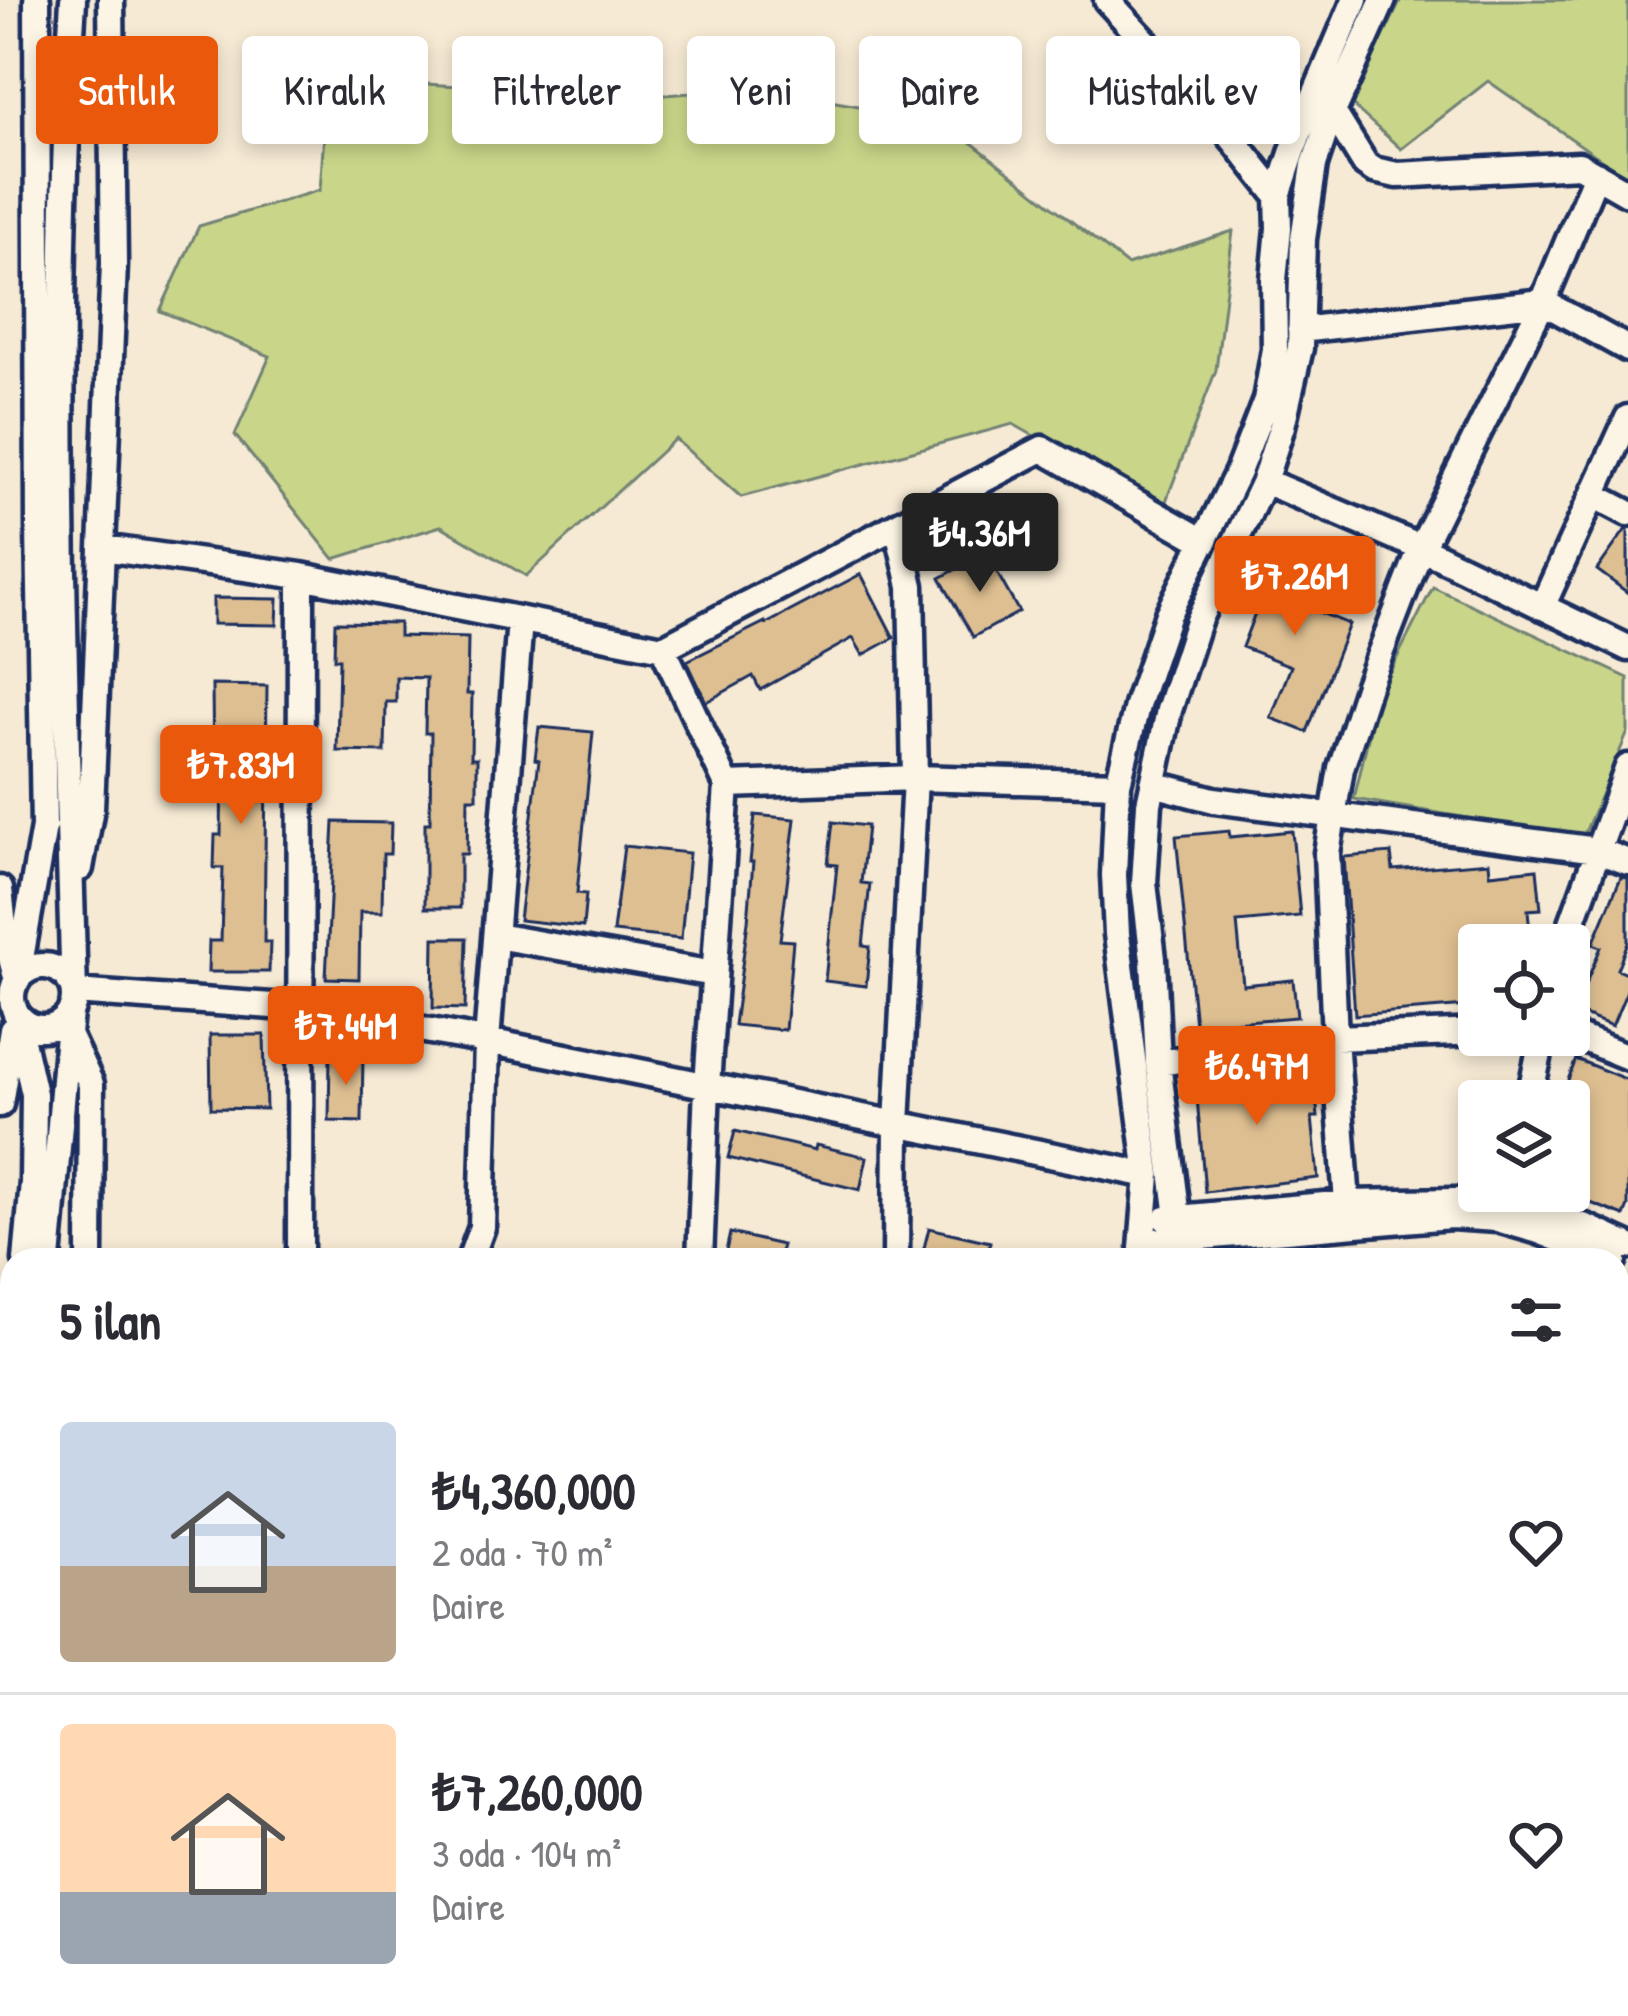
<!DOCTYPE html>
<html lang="tr">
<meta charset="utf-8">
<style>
:root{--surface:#fff;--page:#f2f2f3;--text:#2b2b33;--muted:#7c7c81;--line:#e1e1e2;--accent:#ea580c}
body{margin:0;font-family:"Patrick Hand",sans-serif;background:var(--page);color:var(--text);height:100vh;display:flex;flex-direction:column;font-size:45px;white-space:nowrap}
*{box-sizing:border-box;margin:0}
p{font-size:39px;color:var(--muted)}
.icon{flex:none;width:66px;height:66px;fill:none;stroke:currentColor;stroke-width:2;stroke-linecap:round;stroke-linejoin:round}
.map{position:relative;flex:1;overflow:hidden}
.drawer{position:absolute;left:0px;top:1248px;width:1629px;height:768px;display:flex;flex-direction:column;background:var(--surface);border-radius:36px 36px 0 0;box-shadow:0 6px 18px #0003}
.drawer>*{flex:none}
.top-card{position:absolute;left:36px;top:36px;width:1557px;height:108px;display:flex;gap:24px}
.fabs{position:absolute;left:1458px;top:924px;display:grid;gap:24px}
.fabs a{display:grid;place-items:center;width:132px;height:132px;border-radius:12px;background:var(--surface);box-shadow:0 6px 18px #0003;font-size:60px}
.price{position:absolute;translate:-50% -102px;padding:0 27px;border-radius:12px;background:var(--accent);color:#fff;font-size:39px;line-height:78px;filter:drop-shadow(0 3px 6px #0008)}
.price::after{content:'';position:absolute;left:50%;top:72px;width:36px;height:27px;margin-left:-18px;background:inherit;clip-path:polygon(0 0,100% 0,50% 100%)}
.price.on{background:#222;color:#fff}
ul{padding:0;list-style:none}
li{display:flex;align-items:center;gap:36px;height:300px;padding:0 60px}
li+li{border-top:3px solid var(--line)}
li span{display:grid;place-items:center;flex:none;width:336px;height:240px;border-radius:12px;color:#555}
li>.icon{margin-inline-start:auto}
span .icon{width:144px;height:144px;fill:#fffc;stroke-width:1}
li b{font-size:51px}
h2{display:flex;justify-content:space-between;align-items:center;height:144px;padding:0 60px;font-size:51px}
.chip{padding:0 42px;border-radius:12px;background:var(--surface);box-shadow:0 6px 18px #0003;font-size:42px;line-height:108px}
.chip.on{background:var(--accent);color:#fff}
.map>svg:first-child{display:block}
</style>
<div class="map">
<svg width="1628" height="2016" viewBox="0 0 1628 2016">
<rect width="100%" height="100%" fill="#f6ead4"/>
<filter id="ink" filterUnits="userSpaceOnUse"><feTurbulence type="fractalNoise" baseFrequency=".00833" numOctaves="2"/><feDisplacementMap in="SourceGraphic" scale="24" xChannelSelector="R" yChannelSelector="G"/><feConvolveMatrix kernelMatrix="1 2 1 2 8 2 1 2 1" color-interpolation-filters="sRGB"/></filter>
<g filter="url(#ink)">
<path fill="#c9d689" stroke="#728274" stroke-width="3" d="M1401,0H1628V178L1488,81L1401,149L1351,104Z
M328,78L639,97L756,88L944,121L1127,265L1233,231L1216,370L1163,509L1013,424L741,497L675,439L526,576L441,526L334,559L235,435L270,356L160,311L199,226L320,190Z
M1433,587L1628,678V732L1583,837L1354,799L1378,695Z
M1617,1301L1628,1305V2016H1433L1404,2004H1617Z
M604,2004H733L745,2016H594Z
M998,2004H1068L1073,2016H986Z"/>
<path fill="#debf91" stroke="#1b2f5e" stroke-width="3" d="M1626,529H1628V593L1597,570Z
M1281,545L1316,559L1298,604L1349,624L1307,732L1271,718L1291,666L1242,647Z
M986,553L1019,612L973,637L940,578Z
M861,574L894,638L863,655L853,638L760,690L753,676L706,702L687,661L765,622L766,624Z
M213,598L278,599L277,625L213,624Z
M335,622L399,623V636L468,638L467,694H472L471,758H477V798H468L467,854H460V908H425V823H430L431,733H425L426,678L396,677V702H386L385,752L337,751L339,659H334Z
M212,685L267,686L264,942H270L269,972H208L209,941H221L223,868H214L215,835H221L222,771H213Z
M539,727L593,732L577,893L586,894L583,927L519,920L539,760L535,759Z
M755,815L795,819L780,940L793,941L785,1030L734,1025L748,921L753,862H750Z
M334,822L391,823L390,854H383L382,912H360L359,979L326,978Z
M833,822L867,826L861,883L870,884L863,946L870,947L866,986L825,981L837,865L828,864Z
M1229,831L1230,837L1292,831L1300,916L1237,922L1243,985L1293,980L1297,1017L1195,1025L1176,836Z
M624,846L689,853L681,939L613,932Z
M1391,853L1393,870L1489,862L1490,874L1537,869L1541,909L1528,910L1531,945H1479V1005L1355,1015L1344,857Z
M1621,877L1628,878V942L1617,969L1628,974V988L1612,1026L1574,1011L1601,947L1593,944Z
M434,938H467L465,1009L433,1008Z
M210,1035H264L266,1109L211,1108Z
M330,1054H363L362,1122L329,1121Z
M1576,1059L1628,1080V1206L1624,1216L1583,1200L1585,1193L1569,1187V1101H1560Z
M1313,1067L1318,1117H1312L1318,1178L1205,1192L1195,1074L1243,1070L1244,1074Z
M735,1131L815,1150L816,1145L867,1157L860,1190L728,1158Z
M929,1228L990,1242L986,1260H921Z
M730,1233L782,1245L778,1260H724Z"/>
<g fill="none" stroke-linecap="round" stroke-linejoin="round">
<g stroke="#1b2f5e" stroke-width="33">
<path id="minor" d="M73,0C52,330 64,661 74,992L300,1008L487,1041L1148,1175
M1107,0L1217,119L1278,196
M1333,112L1365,164L1374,170L1397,175L1579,165L1628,193
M1300,330L1543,302L1628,349
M1264,481L1421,548L1628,648
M1594,495L1628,513
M103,548L301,576L663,648L1042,449L1205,542
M1542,607L1628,418
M663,648L727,785L707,1086L700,1260
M1153,784L1214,800L1597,850L1628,862
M727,785L915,778L1118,784
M80,868L91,808L114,264L111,0
M0,889L5,936L15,973
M496,936L714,974
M1564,945L1628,767
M12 997a31 31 0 1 1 62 0a31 31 0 1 1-62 0Z
M17,981L44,827L39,527L37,0
M15,1010L34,1094L33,1182L26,1260
M1569,1033L1628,1057
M70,1039L91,1084L90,1260
M1158,1063L1335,1038L1479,1032
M1529,1101L1543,1035
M0,1104L12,1030
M1347,1203L1335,1038L1327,853L1341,768L1368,685L1421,548L1543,302L1596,174
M1166,1219L1347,1203L1508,1200L1586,1227L1628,1246
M1143,1242L1451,1216L1497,1219L1539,1231L1614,1260
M48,1260L70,1012
M300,1260L301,576
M470,1260L482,1227L487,1041L520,620
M896,1260L897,1124L915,778L911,586L897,525
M1141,1260L1148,1175L1117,934L1114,875L1118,784L1138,702L1168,614L1238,472L1266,400L1275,349L1274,280L1279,228L1278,196L1298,135L1355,0
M1177,1260L1178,1217L1158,1063L1153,959L1144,883L1149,804L1169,710L1198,621L1264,481L1282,426L1300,348L1303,239L1314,165L1328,123L1383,0
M318,2004L331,2016
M807,2004L817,2016
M1103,2004L1107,2016
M1135,2004L1139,2016
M9,2016L12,1793
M28,2016L29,2004
M80,2016V2004
M848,2016L864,2004"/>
</g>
<use href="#minor" stroke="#fcf5e5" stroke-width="24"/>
</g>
</g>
</svg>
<div class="fabs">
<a><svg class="icon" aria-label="locate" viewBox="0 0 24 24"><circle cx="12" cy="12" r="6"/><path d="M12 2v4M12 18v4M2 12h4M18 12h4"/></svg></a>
<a><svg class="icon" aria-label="layers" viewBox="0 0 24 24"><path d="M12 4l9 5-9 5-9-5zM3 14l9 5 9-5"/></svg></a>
</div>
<b class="price on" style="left:980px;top:595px">₺4.36M</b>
<b class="price" style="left:1295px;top:638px">₺7.26M</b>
<b class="price" style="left:241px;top:827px">₺7.83M</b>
<b class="price" style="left:346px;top:1088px">₺7.44M</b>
<b class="price" style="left:1257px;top:1128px">₺6.47M</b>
<div class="top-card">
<a class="chip on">Satılık</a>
<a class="chip">Kiralık</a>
<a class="chip">Filtreler</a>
<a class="chip">Yeni</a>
<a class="chip">Daire</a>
<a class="chip">Müstakil ev</a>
</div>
<section class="drawer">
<h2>5 ilan<svg class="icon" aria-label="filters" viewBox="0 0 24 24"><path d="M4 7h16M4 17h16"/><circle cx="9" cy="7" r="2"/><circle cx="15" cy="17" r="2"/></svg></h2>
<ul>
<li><span style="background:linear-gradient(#c9d6e8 60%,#b9a48a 0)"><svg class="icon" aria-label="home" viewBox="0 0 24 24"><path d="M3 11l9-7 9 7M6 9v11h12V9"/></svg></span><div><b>₺4,360,000</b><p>2 oda · 70 m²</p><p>Daire</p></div><svg class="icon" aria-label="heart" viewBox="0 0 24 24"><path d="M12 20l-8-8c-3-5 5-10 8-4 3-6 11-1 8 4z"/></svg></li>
<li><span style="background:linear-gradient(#ffd9b3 70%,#9aa5b1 0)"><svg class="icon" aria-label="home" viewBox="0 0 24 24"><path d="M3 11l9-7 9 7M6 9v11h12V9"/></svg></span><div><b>₺7,260,000</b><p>3 oda · 104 m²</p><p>Daire</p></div><svg class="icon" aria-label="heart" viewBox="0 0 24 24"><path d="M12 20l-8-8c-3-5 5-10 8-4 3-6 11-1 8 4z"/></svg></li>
</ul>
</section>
</div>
